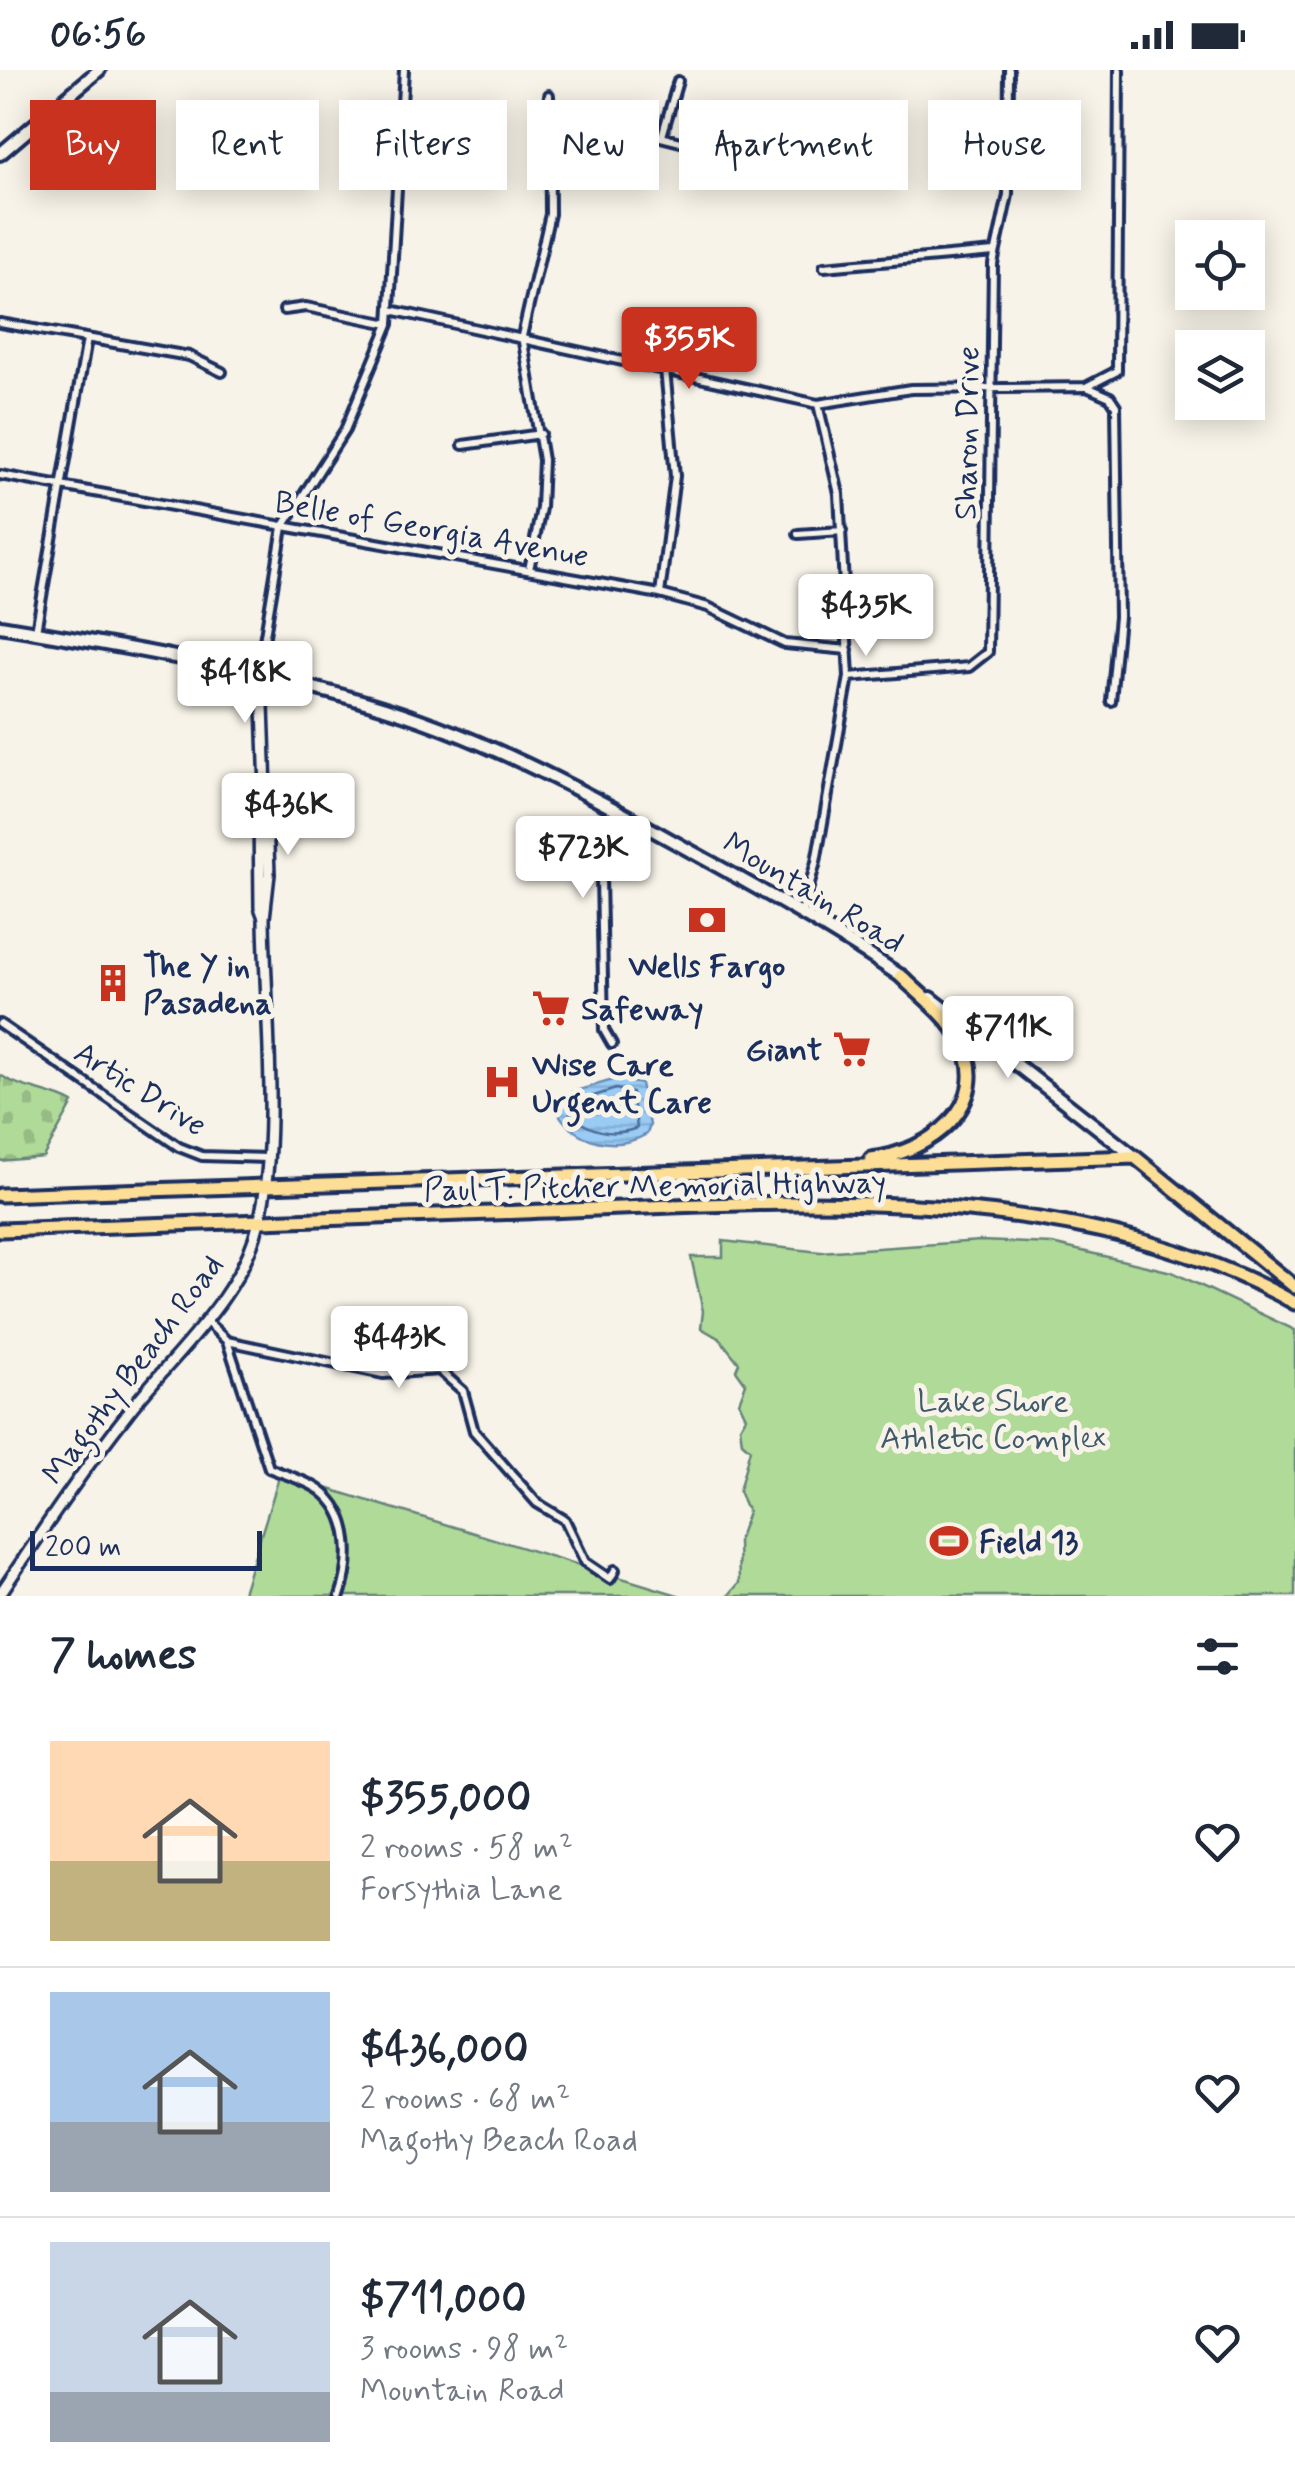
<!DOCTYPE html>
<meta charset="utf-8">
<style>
:root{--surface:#fff;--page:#f6f6f7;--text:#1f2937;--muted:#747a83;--line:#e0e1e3;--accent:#c8321e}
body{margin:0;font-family:Mynerve,sans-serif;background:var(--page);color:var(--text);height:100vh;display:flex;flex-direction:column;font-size:38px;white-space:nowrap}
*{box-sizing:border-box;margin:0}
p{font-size:32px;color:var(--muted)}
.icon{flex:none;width:55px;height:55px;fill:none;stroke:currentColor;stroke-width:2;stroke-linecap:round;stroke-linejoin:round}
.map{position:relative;height:1526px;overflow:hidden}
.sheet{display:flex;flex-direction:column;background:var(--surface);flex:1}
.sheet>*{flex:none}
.banner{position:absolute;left:30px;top:30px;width:1235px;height:90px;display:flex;gap:20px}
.tools{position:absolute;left:1175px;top:150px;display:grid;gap:20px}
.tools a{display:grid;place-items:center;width:90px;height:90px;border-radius:0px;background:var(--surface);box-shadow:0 5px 25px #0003;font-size:50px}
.scale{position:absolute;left:30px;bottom:25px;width:232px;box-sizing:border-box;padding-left:10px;border:5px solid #1b2f5e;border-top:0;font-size:28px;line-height:35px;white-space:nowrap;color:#1b2f5e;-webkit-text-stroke:8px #f7f3e8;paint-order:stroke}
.price{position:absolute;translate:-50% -85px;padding:0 22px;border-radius:10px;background:#fff;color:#222;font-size:32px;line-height:65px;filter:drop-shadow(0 2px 5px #0008)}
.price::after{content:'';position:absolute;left:50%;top:60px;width:30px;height:22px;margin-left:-15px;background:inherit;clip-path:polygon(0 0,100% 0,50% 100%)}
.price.current{background:var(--accent);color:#fff}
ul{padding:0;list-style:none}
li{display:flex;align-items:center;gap:30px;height:250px;padding:0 50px}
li+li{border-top:2px solid var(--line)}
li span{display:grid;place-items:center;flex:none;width:280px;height:200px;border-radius:0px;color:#555}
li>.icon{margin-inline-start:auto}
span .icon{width:120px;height:120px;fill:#fffc;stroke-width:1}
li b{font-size:42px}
h2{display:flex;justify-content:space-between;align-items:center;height:120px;padding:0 50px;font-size:42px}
.tag{padding:0 35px;border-radius:0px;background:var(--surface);box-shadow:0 5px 25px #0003;font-size:35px;line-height:90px}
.tag.current{background:var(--accent);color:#fff}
.status{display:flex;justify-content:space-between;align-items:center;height:70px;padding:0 50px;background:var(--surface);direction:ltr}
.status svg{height:28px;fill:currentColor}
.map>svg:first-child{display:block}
</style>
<div class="status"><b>06:56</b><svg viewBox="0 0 49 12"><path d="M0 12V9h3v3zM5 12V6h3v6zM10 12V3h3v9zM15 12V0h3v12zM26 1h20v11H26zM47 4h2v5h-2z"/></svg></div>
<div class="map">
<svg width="1295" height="1526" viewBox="0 0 1295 1526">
<defs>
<pattern id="cemetery-stones" width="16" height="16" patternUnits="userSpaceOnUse" patternTransform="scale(2.5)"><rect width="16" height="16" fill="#b0da97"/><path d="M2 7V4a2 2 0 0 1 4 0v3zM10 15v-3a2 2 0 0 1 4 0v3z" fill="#97bb85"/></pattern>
<pattern id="water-rules" width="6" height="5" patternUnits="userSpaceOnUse" patternTransform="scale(2.5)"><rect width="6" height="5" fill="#99cbf5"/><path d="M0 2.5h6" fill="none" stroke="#83afd4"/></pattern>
</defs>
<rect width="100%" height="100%" fill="#f7f3e8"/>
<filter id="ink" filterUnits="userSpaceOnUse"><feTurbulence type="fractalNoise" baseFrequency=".01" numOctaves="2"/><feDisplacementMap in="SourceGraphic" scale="20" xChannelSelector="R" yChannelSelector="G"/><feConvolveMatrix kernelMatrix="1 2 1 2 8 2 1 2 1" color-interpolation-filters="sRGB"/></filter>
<g filter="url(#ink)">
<path fill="url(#cemetery-stones)" stroke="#66847a" stroke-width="2.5" d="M0,1005C23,1020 50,1020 73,1033L43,1087L0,1091Z"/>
<path fill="#b0da97" stroke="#66847a" stroke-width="2.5" d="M723,1171L820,1182L980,1171L1052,1174L1172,1202L1295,1260V1526H728L739,1513L738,1471L748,1442L739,1421L750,1379L742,1372L740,1357L746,1347L739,1332L746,1314L736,1300L739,1293L720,1269L701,1258L703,1241L691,1187H723Z
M280,1404L681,1526H242Z"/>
<path fill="url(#water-rules)" stroke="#678db9" stroke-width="2.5" d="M616,1009L641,1014L650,1055L647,1064C616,1082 575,1073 557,1041L572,1022Z"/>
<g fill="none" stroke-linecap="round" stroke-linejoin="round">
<path stroke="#4d6d9a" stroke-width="2.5" d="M616,1019L632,1023L637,1058C612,1067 592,1062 571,1046L570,1039L578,1031Z"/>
<g stroke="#1b2f5e" stroke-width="14">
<path id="minor" d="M550,50L621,57L804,103
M662,66L678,11
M824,197L994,182
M284,240L306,237L389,254
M391,240L818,334L911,319L1086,317L1117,301L1119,0
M0,253L189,286L222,302
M1087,317L1110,327L1116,336L1119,547L1111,631
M463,375L541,364
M0,405L660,524L708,537L785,574L848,580
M798,464L842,461
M529,500L541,438L543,390L522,266L550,144L549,25
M660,524L675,406L665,299
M36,561L87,269
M262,606L261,589L283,457L345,360L389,254L404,0
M849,607L969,597L988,582L993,194L1008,125L1009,0
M802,842L816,792L849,607L839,424L818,334
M0,954L179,1077L202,1086L267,1088
M612,974L604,960L601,807L607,780L626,745
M207,1252L227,1271L383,1304L439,1300L463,1321L474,1361L537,1433L565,1450L585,1492L610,1509L615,1500
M227,1271L269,1398C285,1405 307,1410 321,1421C353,1445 352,1492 340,1526"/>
</g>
<g stroke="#1b2f5e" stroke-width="16">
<path id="tertiary" d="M262,608L269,804L264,848
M0,1524C41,1463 82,1401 127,1344C174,1283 241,1229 259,1152C280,1068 265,937 264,848L260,837L259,737L264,730"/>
</g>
<g stroke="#1b2f5e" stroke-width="18">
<path id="secondary" d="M0,84L99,0
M0,556C121,576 247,598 365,632C476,664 576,717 676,773C754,816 832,859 905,909
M931,928L1135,1087"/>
</g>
<g stroke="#1b2f5e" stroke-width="19">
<path id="primary" d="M871,1089C928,1083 996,1035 960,969C948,945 920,925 901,906
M0,1125L1135,1087L1295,1217
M0,1160C174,1154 349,1148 523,1142C775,1133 1068,1105 1295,1233"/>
</g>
<use href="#minor" stroke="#f7f3e8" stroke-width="6"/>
<use href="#tertiary" stroke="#f7f3e8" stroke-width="9"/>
<use href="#secondary" stroke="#f7f3e8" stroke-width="10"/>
<use href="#primary" stroke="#fdde96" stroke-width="11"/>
</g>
</g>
<defs>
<g id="bank-bare" transform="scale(3)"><path d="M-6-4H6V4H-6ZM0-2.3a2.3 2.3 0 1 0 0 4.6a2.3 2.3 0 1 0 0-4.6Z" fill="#c8321e" stroke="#f7f3e8" stroke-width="2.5" paint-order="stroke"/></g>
<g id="building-bare" transform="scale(3)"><path d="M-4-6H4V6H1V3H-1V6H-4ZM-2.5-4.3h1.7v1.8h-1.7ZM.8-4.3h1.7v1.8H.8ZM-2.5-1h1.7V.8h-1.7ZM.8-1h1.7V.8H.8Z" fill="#c8321e" stroke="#f7f3e8" stroke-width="2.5" paint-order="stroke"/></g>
<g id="supermarket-bare" transform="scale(3)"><path d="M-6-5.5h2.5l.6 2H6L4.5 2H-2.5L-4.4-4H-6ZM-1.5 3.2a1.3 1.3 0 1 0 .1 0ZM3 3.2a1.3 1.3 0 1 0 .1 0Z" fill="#c8321e" stroke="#f7f3e8" stroke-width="2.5" paint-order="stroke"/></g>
<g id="hospital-bare" transform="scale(3)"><path d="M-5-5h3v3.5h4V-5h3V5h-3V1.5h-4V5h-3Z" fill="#c8321e" stroke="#f7f3e8" stroke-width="2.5" paint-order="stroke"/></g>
<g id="stadium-bare" transform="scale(3)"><path d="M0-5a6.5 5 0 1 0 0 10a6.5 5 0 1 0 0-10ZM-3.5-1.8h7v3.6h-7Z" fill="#c8321e" stroke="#f7f3e8" stroke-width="2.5" paint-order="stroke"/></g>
</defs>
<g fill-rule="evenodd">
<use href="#bank-bare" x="707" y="850"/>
<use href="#building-bare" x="113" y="913"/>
<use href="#supermarket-bare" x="551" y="938"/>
<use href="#supermarket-bare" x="852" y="979"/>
<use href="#hospital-bare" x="502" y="1012"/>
<use href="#stadium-bare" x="949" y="1471"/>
</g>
<g text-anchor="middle" stroke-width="10" stroke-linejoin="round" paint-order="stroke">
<g font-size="32" fill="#1b2f5e" stroke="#f7f3e8">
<text transform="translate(966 363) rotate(-89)" y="11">Sharon Drive</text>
<text transform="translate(432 458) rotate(10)" y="11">Belle of Georgia Avenue</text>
<text transform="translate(814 822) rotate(31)" y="11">Mountain Road</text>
<text transform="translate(141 1018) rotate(32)" y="11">Artic Drive</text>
<text transform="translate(655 1115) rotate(-1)" y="11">Paul T. Pitcher Memorial Highway</text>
<text transform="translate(132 1299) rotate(-53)" y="11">Magothy Beach Road</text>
</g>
<g font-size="32" font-weight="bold" fill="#1b2f5e" stroke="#f7f3e8" text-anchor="start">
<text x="143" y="906">The Y in<tspan x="143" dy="37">Pasadena</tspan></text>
<text x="707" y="906" text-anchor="middle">Wells Fargo</text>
<text x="581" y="949">Safeway</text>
<text x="822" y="990" text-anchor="end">Giant</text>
<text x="532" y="1005">Wise Care<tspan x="532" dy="37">Urgent Care</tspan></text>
<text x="979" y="1482">Field 13</text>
</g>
<g font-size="32" fill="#405a6c" stroke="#f7f3e8">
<text x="993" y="1341">Lake Shore<tspan x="993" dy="37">Athletic Complex</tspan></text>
</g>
</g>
</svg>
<div class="tools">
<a><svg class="icon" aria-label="locate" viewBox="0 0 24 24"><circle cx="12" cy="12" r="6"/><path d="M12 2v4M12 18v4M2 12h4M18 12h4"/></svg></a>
<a><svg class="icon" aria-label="layers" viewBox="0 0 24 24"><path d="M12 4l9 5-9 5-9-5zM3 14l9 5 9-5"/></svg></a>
</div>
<div class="scale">200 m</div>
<b class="price current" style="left:689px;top:322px">$355K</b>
<b class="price" style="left:866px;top:589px">$435K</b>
<b class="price" style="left:245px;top:656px">$418K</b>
<b class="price" style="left:288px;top:788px">$436K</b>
<b class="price" style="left:583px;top:831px">$723K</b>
<b class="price" style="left:1008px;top:1011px">$711K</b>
<b class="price" style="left:399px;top:1321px">$443K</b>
<div class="banner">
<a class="tag current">Buy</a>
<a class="tag">Rent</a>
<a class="tag">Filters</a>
<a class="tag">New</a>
<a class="tag">Apartment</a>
<a class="tag">House</a>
</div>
</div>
<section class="sheet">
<h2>7 homes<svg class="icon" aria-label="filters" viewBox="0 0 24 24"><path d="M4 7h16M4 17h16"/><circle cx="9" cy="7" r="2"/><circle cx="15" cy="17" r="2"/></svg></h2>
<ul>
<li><span style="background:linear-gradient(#ffd9b3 60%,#c2b280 0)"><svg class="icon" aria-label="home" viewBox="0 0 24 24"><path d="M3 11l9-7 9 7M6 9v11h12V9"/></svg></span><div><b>$355,000</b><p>2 rooms · 58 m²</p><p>Forsythia Lane</p></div><svg class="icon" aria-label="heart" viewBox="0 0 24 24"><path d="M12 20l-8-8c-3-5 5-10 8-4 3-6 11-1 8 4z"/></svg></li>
<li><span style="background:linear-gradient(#a9c7e8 65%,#9aa5b1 0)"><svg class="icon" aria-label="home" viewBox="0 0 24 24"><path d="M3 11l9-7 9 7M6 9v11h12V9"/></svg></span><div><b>$436,000</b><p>2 rooms · 68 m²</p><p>Magothy Beach Road</p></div><svg class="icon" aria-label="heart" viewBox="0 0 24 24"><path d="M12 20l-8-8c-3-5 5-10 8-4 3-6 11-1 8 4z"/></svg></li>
<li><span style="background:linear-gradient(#c9d6e8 75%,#9aa5b1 0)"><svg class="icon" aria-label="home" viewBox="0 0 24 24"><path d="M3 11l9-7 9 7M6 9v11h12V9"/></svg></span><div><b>$711,000</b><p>3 rooms · 98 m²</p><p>Mountain Road</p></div><svg class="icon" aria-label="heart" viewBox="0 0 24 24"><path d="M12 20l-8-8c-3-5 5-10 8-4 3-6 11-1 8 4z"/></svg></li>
</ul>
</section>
